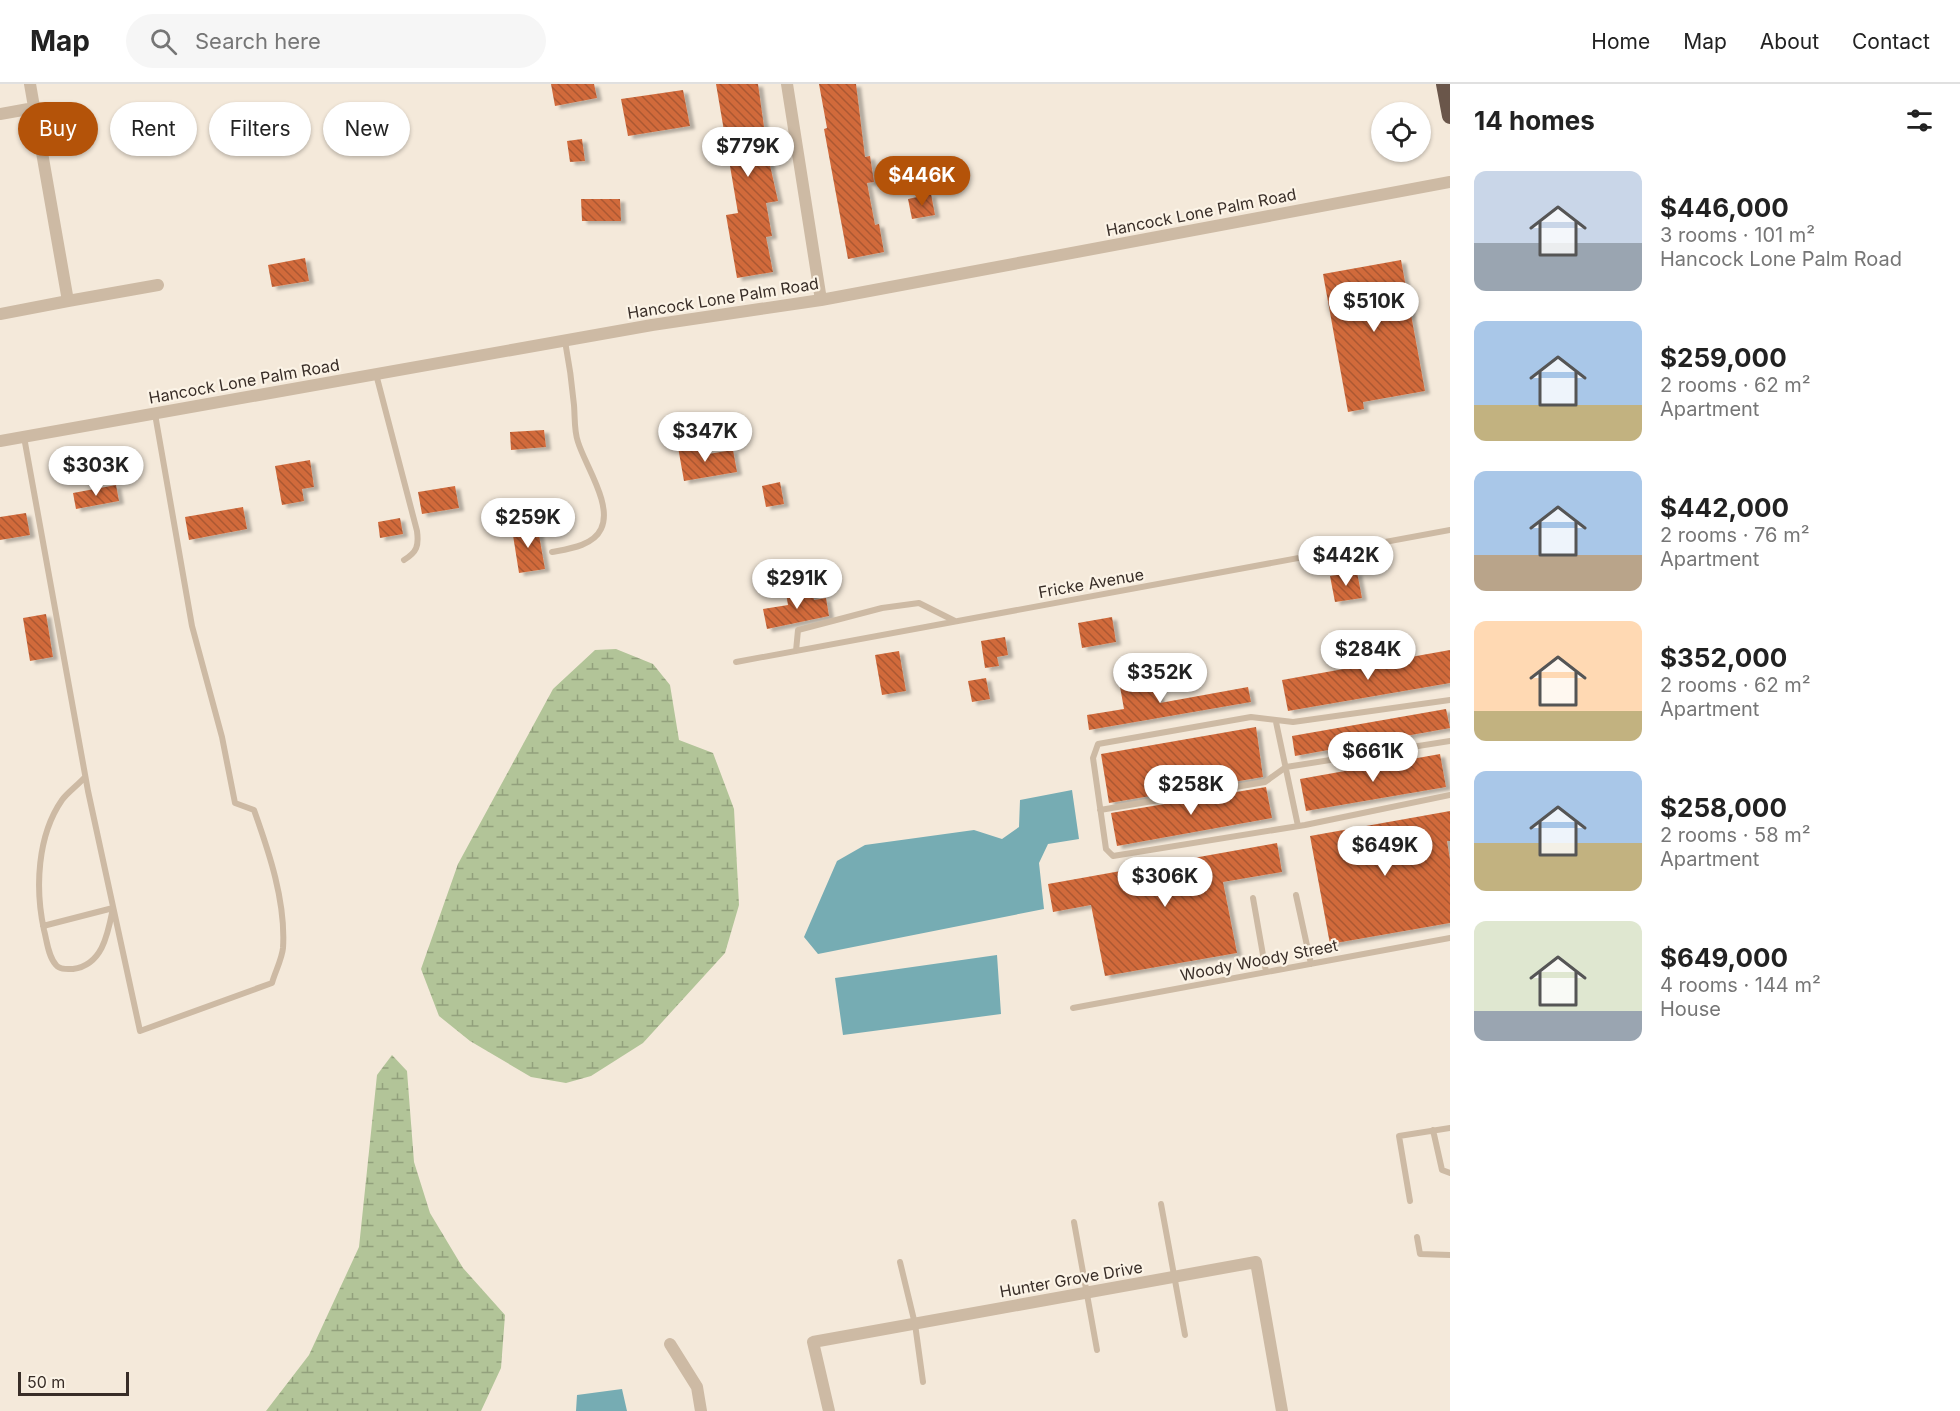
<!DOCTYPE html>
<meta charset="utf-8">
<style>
:root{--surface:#fff;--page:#f6f6f6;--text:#222;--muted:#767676;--line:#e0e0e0;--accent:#b45309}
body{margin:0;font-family:Inter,sans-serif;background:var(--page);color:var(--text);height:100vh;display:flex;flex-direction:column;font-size:22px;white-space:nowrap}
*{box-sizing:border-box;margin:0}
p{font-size:20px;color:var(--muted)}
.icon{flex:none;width:33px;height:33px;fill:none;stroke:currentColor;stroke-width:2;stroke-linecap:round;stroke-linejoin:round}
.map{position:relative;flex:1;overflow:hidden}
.sheet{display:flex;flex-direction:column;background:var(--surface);width:510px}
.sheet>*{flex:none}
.guide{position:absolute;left:18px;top:18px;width:570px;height:54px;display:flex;gap:12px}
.fabs{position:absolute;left:1371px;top:18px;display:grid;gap:12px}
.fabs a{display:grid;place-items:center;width:60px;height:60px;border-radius:50%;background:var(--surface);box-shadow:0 2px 4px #0004;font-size:30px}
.scale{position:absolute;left:18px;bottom:15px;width:111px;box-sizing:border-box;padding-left:6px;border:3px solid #382d27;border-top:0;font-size:16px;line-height:21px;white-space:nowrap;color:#382d27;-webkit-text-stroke:4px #fbf3e6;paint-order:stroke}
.price{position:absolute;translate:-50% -51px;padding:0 14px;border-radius:21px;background:#fff;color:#222;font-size:20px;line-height:39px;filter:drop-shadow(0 2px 3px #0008)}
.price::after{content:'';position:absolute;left:50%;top:36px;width:18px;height:14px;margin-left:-9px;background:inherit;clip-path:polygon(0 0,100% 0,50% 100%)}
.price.on{background:var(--accent);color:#fff}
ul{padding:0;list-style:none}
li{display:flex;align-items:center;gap:18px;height:150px;padding:0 24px}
li span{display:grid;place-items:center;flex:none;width:168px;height:120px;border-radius:12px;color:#555}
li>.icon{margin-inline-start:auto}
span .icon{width:72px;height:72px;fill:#fffc;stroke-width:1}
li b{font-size:26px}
h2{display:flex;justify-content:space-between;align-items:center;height:72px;padding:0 24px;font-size:26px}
.chip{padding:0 21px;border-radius:27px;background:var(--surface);box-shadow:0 2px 4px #0004;font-size:21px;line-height:54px}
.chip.on{background:var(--accent);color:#fff}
header{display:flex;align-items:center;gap:36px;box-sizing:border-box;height:84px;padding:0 30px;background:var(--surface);border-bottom:2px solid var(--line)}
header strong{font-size:28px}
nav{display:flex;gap:33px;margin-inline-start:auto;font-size:21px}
.search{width:420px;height:54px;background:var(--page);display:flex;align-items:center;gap:15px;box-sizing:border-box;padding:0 21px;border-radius:33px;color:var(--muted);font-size:22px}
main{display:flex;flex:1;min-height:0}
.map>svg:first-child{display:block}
</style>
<header>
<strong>Map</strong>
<div class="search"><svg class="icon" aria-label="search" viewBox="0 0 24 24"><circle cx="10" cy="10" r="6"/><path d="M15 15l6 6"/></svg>Search here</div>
<nav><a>Home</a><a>Map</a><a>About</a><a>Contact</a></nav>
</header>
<main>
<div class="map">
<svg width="1450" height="1327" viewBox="0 0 1450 1327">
<defs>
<pattern id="wetland-marsh" width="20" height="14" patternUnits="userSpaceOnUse" patternTransform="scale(1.5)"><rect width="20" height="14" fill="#b2c498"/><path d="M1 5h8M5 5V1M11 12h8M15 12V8" fill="none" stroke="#92a07c"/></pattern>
<pattern id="building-back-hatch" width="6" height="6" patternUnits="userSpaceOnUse" patternTransform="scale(1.5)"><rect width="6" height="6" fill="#d16a3b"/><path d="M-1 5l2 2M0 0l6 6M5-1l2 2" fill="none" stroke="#ab5832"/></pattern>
<filter id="shadow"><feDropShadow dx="5" dy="3" stdDeviation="1.5" flood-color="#0004"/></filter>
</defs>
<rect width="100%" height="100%" fill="#f4e9da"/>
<path fill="url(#wetland-marsh)" d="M616,565L653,580L670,601L679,656L713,669L734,725L739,821L725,869L643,959L591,992L566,999L531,993L470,957L439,932L421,885L458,780L553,605L595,566Z
M392,971L407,987L414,1078L430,1129L463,1184L505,1231L501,1284L481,1327H266L309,1271L359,1163L377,991Z"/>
<path fill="#76acb3" d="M1072,706L1079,755L1048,760L1039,779L1044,825L818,870L804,853L837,777L865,761L974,746L1002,755L1019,743L1020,716Z
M997,871L1001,930L843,951L835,894Z
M622,1305L627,1327H576L577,1311Z"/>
<path fill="url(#building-back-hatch)" filter="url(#shadow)" d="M551,0H594L597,14L555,22Z
M716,0H758L765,50H763L778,117L766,119L772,152L766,153L773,188L737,194L726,131L738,129Z
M819,0H856L865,73L870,72L874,98L867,99L875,141L879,140L884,168L848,175L824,45L827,44Z
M683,6L690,42L628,52L621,15Z
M582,55L585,77L570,78L567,57Z
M931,110L935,131L912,135L908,115Z
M581,115H620L621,137H582Z
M305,174L309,197L272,203L268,181Z
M1401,176L1425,307L1363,318L1364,325L1348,328L1323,190Z
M544,346L546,363L511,366L510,348Z
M700,359L702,371L733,366L737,388L684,397L678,363Z
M310,376L314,403L302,405L304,417L282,421L275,382Z
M780,398L784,420L766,423L762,402Z
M116,401L119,417L76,425L73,409Z
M455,402L459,424L422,430L418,408Z
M243,423L247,445L189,456L185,433Z
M26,429L30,451L0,456V433Z
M400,434L403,450L380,454L378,438Z
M537,440L545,485L519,489L512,445Z
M1357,488L1362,514L1335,518L1330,492Z
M812,505L814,516L826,514L829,532L767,545L763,525L788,521L786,509Z
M46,530L53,573L30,577L23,534Z
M1112,533L1116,558L1082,564L1078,539Z
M1005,553L1008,571L997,573L999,582L985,584L981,557Z
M1450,566V599L1288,627L1282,596Z
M899,567L906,607L882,611L875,571Z
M1155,590L1160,619L1248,603L1251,618L1089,646L1087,631L1124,625L1119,597Z
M986,594L990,615L972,618L968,597Z
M1446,625L1450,644L1295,672L1292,652Z
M1256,643L1263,693L1109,719L1101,670Z
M1440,670L1446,703L1306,727L1300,695Z
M1266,703L1272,734L1117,762L1111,729Z
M1450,727V757H1447L1450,776V839L1330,860L1310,752Z
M1277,759L1282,788L1223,798L1237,869L1105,892L1091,821L1053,828L1048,800Z"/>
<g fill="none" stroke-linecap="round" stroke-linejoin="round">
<path stroke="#cdbaa4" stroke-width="6" d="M376,290L417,447C419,462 417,468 404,476
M24,353L88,707L140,947L272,899C275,888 282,875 283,864C286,818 269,768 254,726L235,719L222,653L192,542L155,330
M552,468C568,465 593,462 601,445C613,421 585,381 578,358C574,347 575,333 574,321C572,299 569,278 565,257
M796,567L798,546L882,524L919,519L955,537
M736,578L1450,446
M1450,616L1293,638L1251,633L1098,660L1093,674L1106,765L1113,772L1305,741L1450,711
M1276,638L1298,742
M1100,726L1265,698L1286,683L1450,657
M1296,811L1311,880
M1253,814L1266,888
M43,842L113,824C108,849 103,881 73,885C67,885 60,886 56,881C48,872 47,857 44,846C35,805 37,752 62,716C68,708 78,701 85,693
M1073,924L1450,854
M1433,1046L1442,1086L1450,1089
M1410,1117L1399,1052L1450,1044
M1161,1120L1185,1251
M1074,1138L1097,1266
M1417,1153L1420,1170L1450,1171
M900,1178L915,1240L923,1298"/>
<path stroke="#cdbaa4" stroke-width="12" d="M787,0L821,216
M0,30L34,24
M68,217L158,201
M0,230L68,217L30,0
M0,357L652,241L821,216L1450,98
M670,1260L697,1303L701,1327
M829,1327L813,1258L1256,1178L1282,1327"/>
<path stroke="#6a564a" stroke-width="16" d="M1444,0L1450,32"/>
</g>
<g text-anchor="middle" stroke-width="4.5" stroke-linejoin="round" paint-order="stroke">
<g font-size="16" fill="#382d27" stroke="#fbf3e6">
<text transform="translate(1201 128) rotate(-11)" y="6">Hancock Lone Palm Road</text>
<text transform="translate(723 214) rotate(-9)" y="6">Hancock Lone Palm Road</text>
<text transform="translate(244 297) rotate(-10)" y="6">Hancock Lone Palm Road</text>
<text transform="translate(1091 499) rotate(-10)" y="6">Fricke Avenue</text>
<text transform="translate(1259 876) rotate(-11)" y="6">Woody Woody Street</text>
<text transform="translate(1071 1195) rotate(-10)" y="6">Hunter Grove Drive</text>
</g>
</g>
</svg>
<div class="fabs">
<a><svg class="icon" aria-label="locate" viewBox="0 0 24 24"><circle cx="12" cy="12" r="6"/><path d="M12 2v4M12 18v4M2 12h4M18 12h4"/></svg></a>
</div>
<div class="scale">50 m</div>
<b class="price" style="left:748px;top:94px">$779K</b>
<b class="price on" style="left:922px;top:123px">$446K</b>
<b class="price" style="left:1374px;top:249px">$510K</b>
<b class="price" style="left:705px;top:379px">$347K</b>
<b class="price" style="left:96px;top:413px">$303K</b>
<b class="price" style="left:528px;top:465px">$259K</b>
<b class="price" style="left:1346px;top:503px">$442K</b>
<b class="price" style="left:797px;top:526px">$291K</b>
<b class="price" style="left:1368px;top:597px">$284K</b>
<b class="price" style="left:1160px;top:620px">$352K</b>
<b class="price" style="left:1373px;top:699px">$661K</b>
<b class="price" style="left:1191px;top:732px">$258K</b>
<b class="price" style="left:1385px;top:793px">$649K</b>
<b class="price" style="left:1165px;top:824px">$306K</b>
<div class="guide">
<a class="chip on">Buy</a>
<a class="chip">Rent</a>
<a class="chip">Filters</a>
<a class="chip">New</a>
</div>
</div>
<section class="sheet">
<h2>14 homes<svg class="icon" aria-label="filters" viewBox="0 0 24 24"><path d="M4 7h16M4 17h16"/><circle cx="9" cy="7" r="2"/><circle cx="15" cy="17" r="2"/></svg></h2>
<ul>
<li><span style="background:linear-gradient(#c9d6e8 60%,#9aa5b1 0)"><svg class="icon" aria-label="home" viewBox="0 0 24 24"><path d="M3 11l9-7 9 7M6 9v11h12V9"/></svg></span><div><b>$446,000</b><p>3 rooms · 101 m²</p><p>Hancock Lone Palm Road</p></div></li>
<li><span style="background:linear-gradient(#a9c7e8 70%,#c2b280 0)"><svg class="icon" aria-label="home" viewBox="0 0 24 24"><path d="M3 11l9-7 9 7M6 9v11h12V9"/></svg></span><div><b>$259,000</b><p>2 rooms · 62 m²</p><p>Apartment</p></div></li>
<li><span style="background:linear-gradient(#a9c7e8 70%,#b9a48a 0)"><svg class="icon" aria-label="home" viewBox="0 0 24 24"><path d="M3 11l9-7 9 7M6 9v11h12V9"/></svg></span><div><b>$442,000</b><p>2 rooms · 76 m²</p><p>Apartment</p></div></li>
<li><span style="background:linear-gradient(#ffd9b3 75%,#c2b280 0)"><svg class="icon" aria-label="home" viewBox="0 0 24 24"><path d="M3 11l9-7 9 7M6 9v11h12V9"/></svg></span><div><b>$352,000</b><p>2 rooms · 62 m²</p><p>Apartment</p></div></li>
<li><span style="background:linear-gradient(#a9c7e8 60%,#c2b280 0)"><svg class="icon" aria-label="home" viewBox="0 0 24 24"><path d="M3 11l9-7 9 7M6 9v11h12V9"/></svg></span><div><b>$258,000</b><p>2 rooms · 58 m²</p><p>Apartment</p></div></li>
<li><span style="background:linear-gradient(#dfe7d0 75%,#9aa5b1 0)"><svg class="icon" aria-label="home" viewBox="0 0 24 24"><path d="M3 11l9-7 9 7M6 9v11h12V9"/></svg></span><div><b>$649,000</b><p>4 rooms · 144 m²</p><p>House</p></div></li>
</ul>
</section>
</main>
